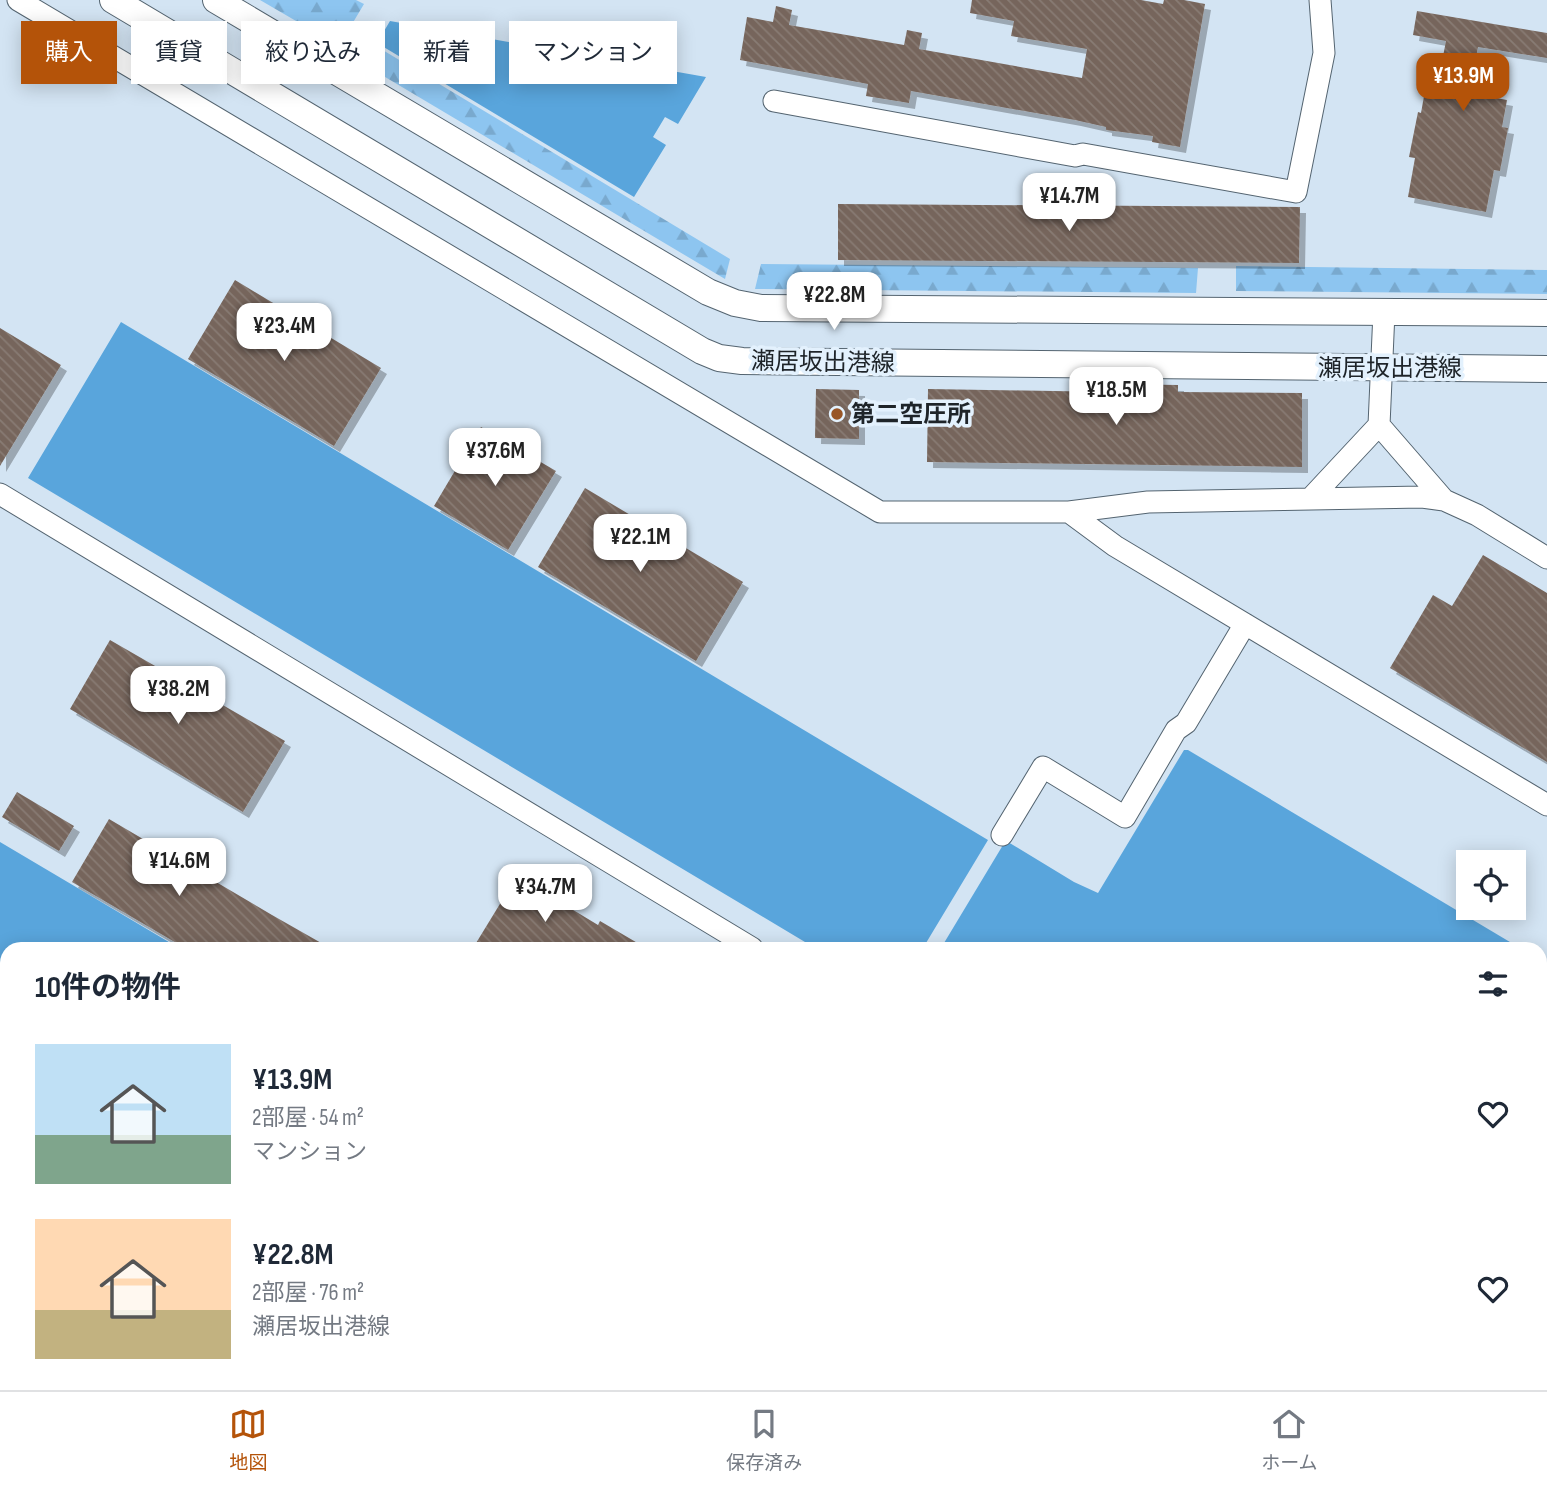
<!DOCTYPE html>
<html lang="ja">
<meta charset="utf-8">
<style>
:root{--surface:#fff;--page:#f2f2f3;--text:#1f2937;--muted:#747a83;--line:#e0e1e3;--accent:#b45309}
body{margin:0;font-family:"Sofia Sans Condensed","Noto Sans JP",sans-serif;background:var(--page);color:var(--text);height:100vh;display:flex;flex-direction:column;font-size:26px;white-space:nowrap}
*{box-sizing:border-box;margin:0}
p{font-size:23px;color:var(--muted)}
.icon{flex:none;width:38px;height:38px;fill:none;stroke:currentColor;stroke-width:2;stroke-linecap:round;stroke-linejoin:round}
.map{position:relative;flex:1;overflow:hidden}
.side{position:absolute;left:0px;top:942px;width:1547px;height:450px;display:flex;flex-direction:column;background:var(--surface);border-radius:21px 21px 0 0;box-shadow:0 4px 18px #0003}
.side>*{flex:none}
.banner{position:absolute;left:21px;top:21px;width:700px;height:63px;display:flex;gap:14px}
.fabs{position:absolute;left:1456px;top:850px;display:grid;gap:14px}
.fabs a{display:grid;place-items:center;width:70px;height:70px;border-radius:0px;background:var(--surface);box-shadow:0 4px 18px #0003;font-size:35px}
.price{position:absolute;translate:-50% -60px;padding:0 16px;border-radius:14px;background:#fff;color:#222;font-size:23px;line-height:46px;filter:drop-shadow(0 2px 4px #0008)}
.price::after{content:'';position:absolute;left:50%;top:42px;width:21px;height:16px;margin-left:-10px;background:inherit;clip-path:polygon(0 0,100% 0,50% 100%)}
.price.on{background:var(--accent);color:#fff}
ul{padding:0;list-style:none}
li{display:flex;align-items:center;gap:21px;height:175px;padding:0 35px}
li span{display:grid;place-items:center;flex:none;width:196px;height:140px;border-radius:0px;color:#555}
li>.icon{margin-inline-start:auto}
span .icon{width:84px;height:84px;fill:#fffc;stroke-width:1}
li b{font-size:30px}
h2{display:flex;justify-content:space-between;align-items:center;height:84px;padding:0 35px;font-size:30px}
.pill{padding:0 24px;border-radius:0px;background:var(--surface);box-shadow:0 4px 18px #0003;font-size:24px;line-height:63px}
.pill.on{background:var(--accent);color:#fff}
.menu{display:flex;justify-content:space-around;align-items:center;height:98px;border-top:2px solid var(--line);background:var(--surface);font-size:19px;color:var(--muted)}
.menu a{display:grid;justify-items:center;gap:4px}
.menu .on{color:var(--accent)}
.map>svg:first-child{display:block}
</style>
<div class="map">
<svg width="1547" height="1390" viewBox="0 0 1547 1390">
<defs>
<pattern id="forest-firs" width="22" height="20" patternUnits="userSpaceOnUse" patternTransform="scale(1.75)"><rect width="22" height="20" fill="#8dc5f0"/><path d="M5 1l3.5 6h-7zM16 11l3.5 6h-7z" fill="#79a9ce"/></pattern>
<pattern id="building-back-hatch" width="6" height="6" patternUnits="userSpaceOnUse" patternTransform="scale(1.75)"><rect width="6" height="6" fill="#76655b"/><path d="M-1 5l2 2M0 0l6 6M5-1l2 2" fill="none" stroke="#887b74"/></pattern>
<filter id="shadow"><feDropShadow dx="6" dy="6" stdDeviation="0" flood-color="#0004"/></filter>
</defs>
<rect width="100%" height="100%" fill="#d3e4f3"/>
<path fill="url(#forest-firs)" d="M260,0H356L364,4L339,46Z
M381,49L730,259L725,279L370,68Z
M761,264L1198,268L1196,293L755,289Z
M1236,266L1547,270V294L1236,291Z"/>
<path fill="#59a5dc" d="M390,21L706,77L678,124L665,117L653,137L666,145L634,197L377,43Z
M121,322L988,840L923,948H815L28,478Z
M1184,750H1188L1520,948H941L1003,845L1008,842L1074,882L1098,893Z
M0,842L179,948H7V1019L0,1014Z
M1540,960L1547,965V1390H672L675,1384H1540Z"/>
<path fill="url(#building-back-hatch)" filter="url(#shadow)" d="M972,0H1141L1163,4L1164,0H1184L1205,4L1180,147L1152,142L1153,136L1106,130V127L1075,120L911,91L909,103L866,96L868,84L740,60L747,17L773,22L776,6L792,10L789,25L904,45L907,30L922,33L919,49L1082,78L1087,49L1011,36L1014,21L970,13Z
M1417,11L1547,33V58L1478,47L1469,93L1507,100L1502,127L1508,128L1500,171L1494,170L1486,212L1408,197L1415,158L1409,157L1418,112L1421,113L1426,85L1437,87L1446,41L1413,35Z
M838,204L1300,207L1299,263L838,260Z
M235,280L381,368L334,446L188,359Z
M0,328L61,365L0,466Z
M1112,384L1178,385V392L1302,393V467L927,462L928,389L1112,392Z
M816,389L859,390V439L815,438Z
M481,427L556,471L508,550L434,506Z
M585,488L743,582L696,661L538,567Z
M1483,555L1547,593V762L1390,668L1433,595L1452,606Z
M110,640L285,741L243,812L70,709Z
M17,792L74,826L59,851L2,817Z
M109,819L272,915L330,948H185L72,882Z
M517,876L598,925L600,921L646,948H473Z"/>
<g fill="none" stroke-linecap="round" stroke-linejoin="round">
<g stroke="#546470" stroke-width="23">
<path id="minor" d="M18,0L880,512H1069L1148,502L1422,497L1444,500L1477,515L1547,558
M774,101L1075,156L1083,154L1296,192L1324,53L1320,0
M1379,425L1384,312
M0,494L752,948
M1310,499L1379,425L1444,500
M1069,512L1115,546L1547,805
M1002,835L1043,767L1125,817L1176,730L1186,723L1245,624
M0,1122L7,1126
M0,1228L7,1216
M0,1272L7,1276
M188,1384L198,1390
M448,1384L457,1390
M538,1384L547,1390
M418,1390L421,1384"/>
</g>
<g stroke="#546470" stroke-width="28">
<path id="major" d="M113,0L702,351L719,358L742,361L1547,369
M216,0L708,292L735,303L761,308L1547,313"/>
</g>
<use href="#minor" stroke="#fff" stroke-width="21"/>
<use href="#major" stroke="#fff" stroke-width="26"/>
</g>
<circle fill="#985526" stroke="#e3f1fd" stroke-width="2.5" cx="837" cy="414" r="7"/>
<g text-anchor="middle" stroke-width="7" stroke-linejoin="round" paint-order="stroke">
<g font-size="24" fill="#1e2429" stroke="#e3f1fd">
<text transform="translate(823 362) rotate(1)" y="8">瀬居坂出港線</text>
<text x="1390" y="376">瀬居坂出港線</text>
</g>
<g font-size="24" font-weight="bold" fill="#1e2429" stroke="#e3f1fd" text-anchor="start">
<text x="851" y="422">第二空圧所</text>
</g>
</g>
</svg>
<div class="fabs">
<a><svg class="icon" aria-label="locate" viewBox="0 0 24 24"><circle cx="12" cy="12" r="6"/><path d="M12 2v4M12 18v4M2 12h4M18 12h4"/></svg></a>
</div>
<b class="price on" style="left:1463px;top:113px">¥13.9M</b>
<b class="price" style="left:1069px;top:233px">¥14.7M</b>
<b class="price" style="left:834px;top:332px">¥22.8M</b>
<b class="price" style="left:284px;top:363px">¥23.4M</b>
<b class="price" style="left:1116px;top:427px">¥18.5M</b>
<b class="price" style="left:495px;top:488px">¥37.6M</b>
<b class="price" style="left:640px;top:574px">¥22.1M</b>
<b class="price" style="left:178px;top:726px">¥38.2M</b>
<b class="price" style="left:179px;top:898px">¥14.6M</b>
<b class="price" style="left:545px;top:924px">¥34.7M</b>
<div class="banner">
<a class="pill on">購入</a>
<a class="pill">賃貸</a>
<a class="pill">絞り込み</a>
<a class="pill">新着</a>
<a class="pill">マンション</a>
</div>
<section class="side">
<h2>10件の物件<svg class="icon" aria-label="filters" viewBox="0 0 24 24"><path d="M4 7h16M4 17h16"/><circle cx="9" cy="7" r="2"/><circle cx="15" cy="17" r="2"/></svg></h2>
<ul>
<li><span style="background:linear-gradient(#bfe0f5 65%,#7fa58c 0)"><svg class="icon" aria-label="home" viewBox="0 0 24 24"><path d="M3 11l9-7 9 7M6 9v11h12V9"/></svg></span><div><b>¥13.9M</b><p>2部屋 · 54 m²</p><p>マンション</p></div><svg class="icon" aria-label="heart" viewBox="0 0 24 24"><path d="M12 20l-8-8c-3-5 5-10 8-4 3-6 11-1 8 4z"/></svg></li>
<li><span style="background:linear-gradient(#ffd9b3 65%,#c2b280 0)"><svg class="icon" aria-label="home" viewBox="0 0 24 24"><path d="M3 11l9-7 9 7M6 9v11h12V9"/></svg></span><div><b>¥22.8M</b><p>2部屋 · 76 m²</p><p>瀬居坂出港線</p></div><svg class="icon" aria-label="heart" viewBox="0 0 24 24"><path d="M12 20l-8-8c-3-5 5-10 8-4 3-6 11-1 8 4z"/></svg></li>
</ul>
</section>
</div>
<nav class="menu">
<a class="on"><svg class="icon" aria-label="map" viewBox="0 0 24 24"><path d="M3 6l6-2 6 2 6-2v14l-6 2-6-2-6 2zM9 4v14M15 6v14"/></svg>地図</a>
<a><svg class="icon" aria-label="saved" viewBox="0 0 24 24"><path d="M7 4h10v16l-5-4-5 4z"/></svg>保存済み</a>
<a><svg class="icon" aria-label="home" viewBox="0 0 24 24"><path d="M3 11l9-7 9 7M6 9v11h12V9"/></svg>ホーム</a>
</nav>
